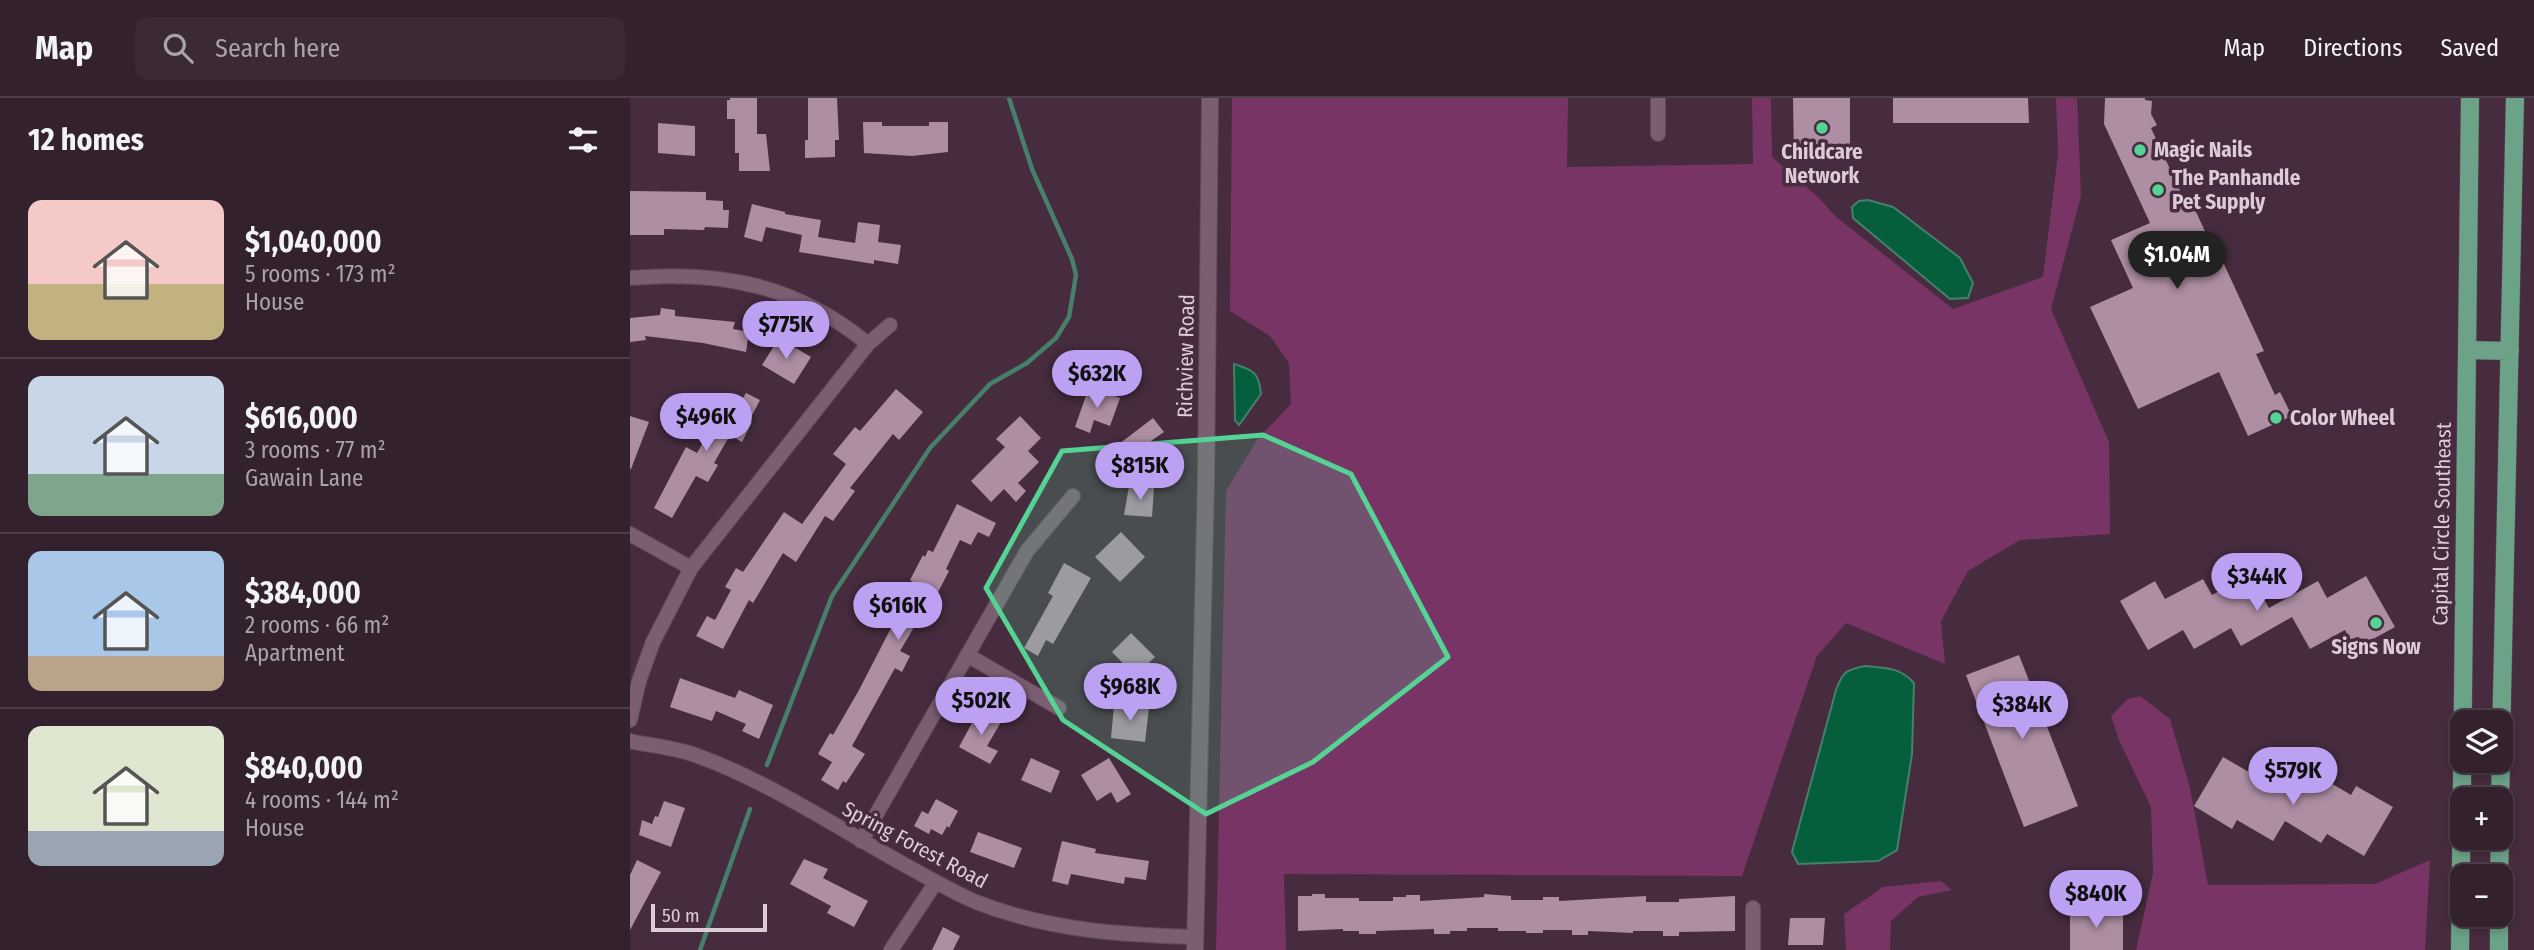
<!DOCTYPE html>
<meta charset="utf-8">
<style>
:root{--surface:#34212e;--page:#3c2936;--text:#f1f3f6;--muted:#a9a3aa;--line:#4e3e4a;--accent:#bca0f2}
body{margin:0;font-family:"Fira Sans Condensed",sans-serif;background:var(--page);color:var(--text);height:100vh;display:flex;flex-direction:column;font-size:26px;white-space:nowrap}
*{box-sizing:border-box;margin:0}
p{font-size:23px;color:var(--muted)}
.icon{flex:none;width:38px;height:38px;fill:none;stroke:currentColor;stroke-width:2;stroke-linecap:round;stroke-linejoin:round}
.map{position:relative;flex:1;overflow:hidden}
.panel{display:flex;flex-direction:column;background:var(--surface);width:630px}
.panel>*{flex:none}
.buttons{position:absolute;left:1820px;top:612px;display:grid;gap:14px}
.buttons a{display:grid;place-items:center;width:63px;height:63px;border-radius:14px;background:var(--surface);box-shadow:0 4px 10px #0003,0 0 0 2px var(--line);font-size:35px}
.scale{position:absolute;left:21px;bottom:18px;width:116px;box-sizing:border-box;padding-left:7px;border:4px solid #ddccd7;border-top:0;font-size:19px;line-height:24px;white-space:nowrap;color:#ddccd7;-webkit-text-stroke:5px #462c3e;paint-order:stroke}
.price{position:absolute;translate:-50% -60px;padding:0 16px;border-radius:24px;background:var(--accent);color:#111;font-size:23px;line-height:46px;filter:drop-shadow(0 2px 4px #0008)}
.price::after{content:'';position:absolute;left:50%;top:42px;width:21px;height:16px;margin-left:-10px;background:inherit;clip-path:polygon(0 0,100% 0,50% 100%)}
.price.active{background:#222;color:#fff}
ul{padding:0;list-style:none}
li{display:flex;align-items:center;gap:21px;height:175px;padding:0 28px}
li+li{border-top:2px solid var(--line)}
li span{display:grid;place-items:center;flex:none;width:196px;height:140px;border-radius:14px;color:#555}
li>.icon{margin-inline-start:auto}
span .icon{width:84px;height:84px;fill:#fffc;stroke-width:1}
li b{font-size:30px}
h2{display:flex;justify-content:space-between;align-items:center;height:84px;padding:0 28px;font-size:30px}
header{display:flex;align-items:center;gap:42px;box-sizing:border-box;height:98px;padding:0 35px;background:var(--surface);border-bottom:2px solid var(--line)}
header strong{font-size:33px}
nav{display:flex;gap:38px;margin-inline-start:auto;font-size:24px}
.search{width:490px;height:63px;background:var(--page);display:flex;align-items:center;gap:18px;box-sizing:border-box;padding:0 24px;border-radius:14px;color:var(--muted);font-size:26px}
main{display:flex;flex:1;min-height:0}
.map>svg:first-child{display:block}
</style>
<header>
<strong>Map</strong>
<div class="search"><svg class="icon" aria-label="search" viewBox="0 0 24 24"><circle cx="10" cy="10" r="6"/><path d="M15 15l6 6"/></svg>Search here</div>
<nav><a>Map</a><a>Directions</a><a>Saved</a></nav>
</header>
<main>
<section class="panel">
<h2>12 homes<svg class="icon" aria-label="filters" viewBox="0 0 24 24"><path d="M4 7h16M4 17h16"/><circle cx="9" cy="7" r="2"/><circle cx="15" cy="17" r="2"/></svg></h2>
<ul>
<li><span style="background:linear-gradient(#f6c9c9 60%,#c2b280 0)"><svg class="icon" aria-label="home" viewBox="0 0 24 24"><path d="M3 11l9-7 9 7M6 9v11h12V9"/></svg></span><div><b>$1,040,000</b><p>5 rooms · 173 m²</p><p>House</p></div></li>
<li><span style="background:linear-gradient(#c9d6e8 70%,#7fa58c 0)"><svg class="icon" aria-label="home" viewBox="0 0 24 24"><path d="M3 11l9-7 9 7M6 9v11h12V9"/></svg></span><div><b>$616,000</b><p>3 rooms · 77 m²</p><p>Gawain Lane</p></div></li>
<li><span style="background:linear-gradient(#a9c7e8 75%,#b9a48a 0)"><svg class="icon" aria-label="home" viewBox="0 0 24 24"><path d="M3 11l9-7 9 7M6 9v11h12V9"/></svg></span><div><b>$384,000</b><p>2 rooms · 66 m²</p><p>Apartment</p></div></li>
<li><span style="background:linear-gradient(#dfe7d0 75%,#9aa5b1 0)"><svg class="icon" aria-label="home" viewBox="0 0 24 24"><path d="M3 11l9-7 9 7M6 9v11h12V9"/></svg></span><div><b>$840,000</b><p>4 rooms · 144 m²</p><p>House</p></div></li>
</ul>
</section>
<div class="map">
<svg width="1904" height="852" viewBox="0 0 1904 852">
<rect width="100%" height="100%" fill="#462c3e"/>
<path fill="#793466" d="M602,0H938L937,69L1123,66L1122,0H1141L1142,59L1189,100L1205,118L1323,211L1413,179L1428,56L1426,0H1447L1451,98L1421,211L1479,344L1480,436L1390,442L1338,473L1311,523L1315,566L1216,525L1187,558L1112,778L654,776L656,852H586L596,393L627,342L661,306L659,265L640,238L600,213Z
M1510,598L1540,621L1560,690L1578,787L1745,786L1800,762L1795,852H1506L1523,775L1521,709L1489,642L1481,618L1498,601Z
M1311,783L1322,792L1288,799L1261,823L1260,852H1216L1214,816L1253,789Z"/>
<path fill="#065f3c" stroke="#46806a" stroke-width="2" d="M1238,102L1263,109L1330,160L1343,185L1338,200L1320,201L1223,120L1222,109L1229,103Z
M604,266C624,272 629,275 631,296L609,327L605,322Z
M1235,568C1256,570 1270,569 1284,585L1282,656L1267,752L1248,763L1168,766L1162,754L1206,592C1213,573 1216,572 1235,568Z"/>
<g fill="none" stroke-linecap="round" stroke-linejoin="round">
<path stroke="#46806a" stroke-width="4.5" d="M137,667L202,498L300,350L360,286L397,265L426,240L439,219L446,177L442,161L402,71L379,0
M70,852L120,711"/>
</g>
<path fill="#ae8ea3" d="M100,0H127V36H136L140,73H109V55H105V21H97V2H100Z
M178,0H207L209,42H205V59L175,60V42H178Z
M1163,0H1220V61H1164Z
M1263,0H1398L1399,25H1263Z
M1475,0H1515V2L1522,3L1521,16L1527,27L1521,30L1557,108L1562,105L1584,153L1587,151L1634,253L1626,256L1645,297L1650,294L1662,318L1618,338L1589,274L1508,311L1460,209L1503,190L1481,142L1520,125L1474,26Z
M233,24H252V28H299V24H318V54L282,58L234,55Z
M28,25L65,28V58L28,55Z
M0,93L76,94V102L93,103V112H99L98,130L75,129L74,132L34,131V137H0Z
M122,106L155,114V116L191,122L188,139L225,145L228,124L250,127L248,144L271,147L268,166L244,162V166L169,154L172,137L136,129L132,144L114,139Z
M31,210L45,212V218L105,224L103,231L119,234L116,254L73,245L15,238L16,242L0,244V220L30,217Z
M149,240L181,259L164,286L132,267Z
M459,289L490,300L480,328L464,322L460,335L445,329Z
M266,291L293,314L269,342L263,336L220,390L225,393L203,423L195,418L166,464L153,455L123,505L119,502L93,551L66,538L77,518L85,522L101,492L95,489L106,470L113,474L154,414L172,426L216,366L203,356L225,329L230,333Z
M116,295L130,302L119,323L122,324L112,344L100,337L84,365L88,367L78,384L66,378L42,420L24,410L56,349L67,355L82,328L76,325L86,307L103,316Z
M0,318L19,324L1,371H0Z
M390,318L411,340L398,353L409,364L388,385L396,393L386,404L374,391L361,404L341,383L375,349L366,341Z
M523,320L534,334L521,343L525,347L503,364L489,346Z
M499,388L524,390L522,419L494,417Z
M327,406L366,425L359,439L348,434L341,447L330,442L316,471L319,473L307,496L304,495L270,553L280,558L272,574L265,570L222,648L235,656L216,685L213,683L208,692L191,682L202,664L188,656L200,635L203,637L229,592L261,530L258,528L283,484L280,482L293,457L295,459L298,452L303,454Z
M491,434L515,459L490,484L465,459Z
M434,465L461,480L423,546L416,542L408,558L394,550L423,498L418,495Z
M1620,476L1639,510L1688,483L1697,500L1736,478L1765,529L1725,551L1715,532L1680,551L1662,519L1611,548L1601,530L1564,551L1553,532L1518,552L1490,503L1525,483L1535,501L1573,481L1582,497Z
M501,535L525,559L505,578L482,554Z
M1389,557L1448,708L1394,729L1336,577Z
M50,580L105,600L109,592L143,607L129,641L112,633L116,626L86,613L82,623L40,609Z
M484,607L519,610L515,644L481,640Z
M349,612L371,624L357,648L368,653L360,666L329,649Z
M1593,659L1631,681L1636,673L1672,695L1684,675L1721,697L1726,688L1763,709L1734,758L1697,736L1691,745L1655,723L1643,743L1607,722L1602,731L1564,708Z
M401,660L430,673L421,695L391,682Z
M479,660L501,696L487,705L481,694L467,703L451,677Z
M306,701L328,713L319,730L317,728L312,737L301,731L299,736L284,728L292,713L298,716Z
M34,703L55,710L41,749L9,737L12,722L22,726L25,718L28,719Z
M348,734L392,750L384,770L340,754Z
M432,743L466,751L465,755L519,763L516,782L495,779L494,786L441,776L438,787L422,783Z
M174,761L198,771L193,780L238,803L224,829L197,815L201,808L160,786Z
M7,762L31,774L0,832V777Z
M682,796H695V800H729V803H763V799H776V797H790V803L854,799V796L881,798V802H913V799H929V803L1016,798V804H1049V801L1105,798V833L1049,834V838H1033V833H1003V835L958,833V837H942V832H913V835H896V833H868V830H837V833H820V836H804V831L746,833V836H729V833H713V831L668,833V798H682Z
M1440,811H1493V852H1440Z
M1160,820H1195L1193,847H1158Z
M313,829L330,838L323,852H302Z"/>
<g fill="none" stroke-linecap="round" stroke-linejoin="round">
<g stroke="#614a5a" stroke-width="16">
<path id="minor" d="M1028,0V36
M0,180C91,173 166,186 238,246
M0,436L61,470
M337,557L429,610
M0,622L9,583L23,544L61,470L238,246L260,227
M0,643C22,648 47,650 68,658C142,685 214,734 284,772C304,783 325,795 346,804C417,832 490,837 565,839
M231,743L397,453L443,398
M261,852L306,784
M1123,852V810"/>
</g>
<g stroke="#614a5a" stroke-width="18">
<path id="tertiary" d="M565,852L576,382L580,0"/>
</g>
<g stroke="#614a5a" stroke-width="19">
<path id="primary" d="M1837,252L1880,253
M1871,644L1885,0
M1870,702L1871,663
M1869,779L1870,740
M1830,852L1840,0
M1869,852V817"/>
</g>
<use href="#minor" stroke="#7c5e72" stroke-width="14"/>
<use href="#tertiary" stroke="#7c5e72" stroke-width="16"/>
<use href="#primary" stroke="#6ba288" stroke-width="18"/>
</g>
<path fill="#54d395" fill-opacity="0.2" stroke="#54d395" stroke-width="5" stroke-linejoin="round" d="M633,337L721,376L818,559L683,664L576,716L433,622L356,490L432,353Z"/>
<g fill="#54d395" stroke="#462c3e" stroke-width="2.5">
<circle cx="1192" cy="30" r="7"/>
<circle cx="1510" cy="52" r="7"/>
<circle cx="1528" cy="92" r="7"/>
<circle cx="1646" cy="320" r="7"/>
<circle cx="1746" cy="525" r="7"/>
</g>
<g text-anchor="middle" stroke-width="7" stroke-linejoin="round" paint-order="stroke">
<g font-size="21" font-weight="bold" fill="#ddccd7" stroke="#462c3e" text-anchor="start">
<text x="1524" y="59">Magic Nails</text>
<text x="1192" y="61" text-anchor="middle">Childcare<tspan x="1192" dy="24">Network</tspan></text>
<text x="1542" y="87">The Panhandle<tspan x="1542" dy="24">Pet Supply</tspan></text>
<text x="1660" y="327">Color Wheel</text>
<text x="1746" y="556" text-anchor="middle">Signs Now</text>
</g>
<g font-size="21" fill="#ddccd7" stroke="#462c3e">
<text transform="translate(556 258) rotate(-89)" y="7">Richview Road</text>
<text transform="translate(1812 426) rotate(-89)" y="7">Capital Circle Southeast</text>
<text transform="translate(285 747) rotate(28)" y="7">Spring Forest Road</text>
</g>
</g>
</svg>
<div class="buttons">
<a><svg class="icon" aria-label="layers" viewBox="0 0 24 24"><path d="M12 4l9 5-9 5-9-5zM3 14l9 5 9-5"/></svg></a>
<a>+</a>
<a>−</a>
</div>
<div class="scale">50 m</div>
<b class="price active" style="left:1547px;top:193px">$1.04M</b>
<b class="price" style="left:156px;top:263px">$775K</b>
<b class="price" style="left:467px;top:312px">$632K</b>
<b class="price" style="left:76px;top:355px">$496K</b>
<b class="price" style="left:510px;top:404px">$815K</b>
<b class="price" style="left:1627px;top:515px">$344K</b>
<b class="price" style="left:268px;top:544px">$616K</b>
<b class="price" style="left:500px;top:625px">$968K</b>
<b class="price" style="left:351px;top:639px">$502K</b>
<b class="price" style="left:1392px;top:643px">$384K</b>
<b class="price" style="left:1663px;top:709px">$579K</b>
<b class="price" style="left:1466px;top:832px">$840K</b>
</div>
</main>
